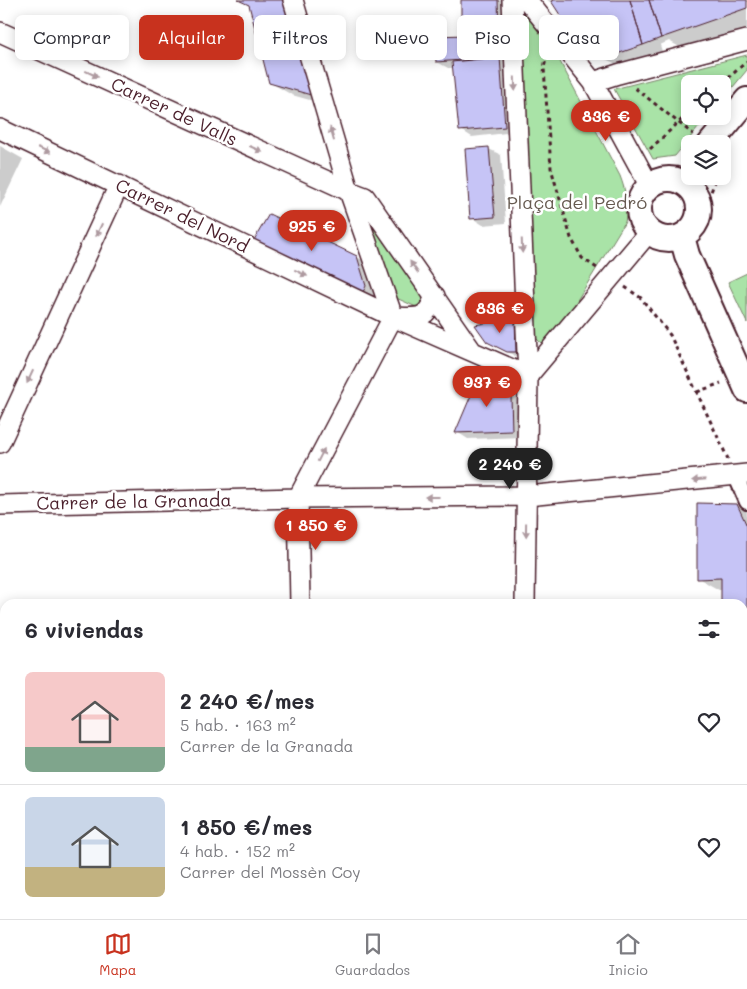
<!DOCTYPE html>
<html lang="es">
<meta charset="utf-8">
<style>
:root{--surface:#fff;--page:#f7f7f7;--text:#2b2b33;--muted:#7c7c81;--line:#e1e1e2;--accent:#c8321e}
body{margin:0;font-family:Mali,sans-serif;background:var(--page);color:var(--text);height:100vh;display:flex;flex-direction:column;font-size:19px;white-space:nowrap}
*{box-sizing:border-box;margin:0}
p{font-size:16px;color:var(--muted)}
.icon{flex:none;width:28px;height:28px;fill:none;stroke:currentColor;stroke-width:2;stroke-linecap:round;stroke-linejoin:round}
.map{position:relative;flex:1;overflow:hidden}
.drawer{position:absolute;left:0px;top:599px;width:748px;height:321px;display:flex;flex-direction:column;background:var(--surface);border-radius:15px 15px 0 0;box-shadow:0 2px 12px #0003}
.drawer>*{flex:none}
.guide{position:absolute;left:15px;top:15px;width:718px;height:45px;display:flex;gap:10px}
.fabs{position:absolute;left:681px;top:75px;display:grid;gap:10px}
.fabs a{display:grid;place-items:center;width:50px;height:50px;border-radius:8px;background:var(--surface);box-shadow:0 2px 12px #0003;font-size:25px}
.price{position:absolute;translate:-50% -42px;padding:0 11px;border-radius:18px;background:var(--accent);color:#fff;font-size:16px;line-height:32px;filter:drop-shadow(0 1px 2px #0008)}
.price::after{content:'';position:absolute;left:50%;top:30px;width:15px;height:11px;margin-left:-8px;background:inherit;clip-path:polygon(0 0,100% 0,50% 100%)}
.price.selected{background:#222;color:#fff}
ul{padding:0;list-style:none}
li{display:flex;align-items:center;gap:15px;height:125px;padding:0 25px}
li+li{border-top:1px solid var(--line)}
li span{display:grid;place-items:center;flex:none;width:140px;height:100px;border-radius:8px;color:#555}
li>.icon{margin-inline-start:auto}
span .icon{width:60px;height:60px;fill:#fffc;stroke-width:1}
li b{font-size:21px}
h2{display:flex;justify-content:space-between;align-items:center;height:60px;padding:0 25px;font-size:21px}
.pill{padding:0 18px;border-radius:8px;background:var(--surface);box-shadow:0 2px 12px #0003;font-size:18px;line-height:45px}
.pill.selected{background:var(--accent);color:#fff}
.menu{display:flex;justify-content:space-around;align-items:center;height:70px;border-top:1px solid var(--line);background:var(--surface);font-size:14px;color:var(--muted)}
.menu a{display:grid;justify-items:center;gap:2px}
.menu .selected{color:var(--accent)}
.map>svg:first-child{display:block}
</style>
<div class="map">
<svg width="747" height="919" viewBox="0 0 747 919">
<rect width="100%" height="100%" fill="#fff"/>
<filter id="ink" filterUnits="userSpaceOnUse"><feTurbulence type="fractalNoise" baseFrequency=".02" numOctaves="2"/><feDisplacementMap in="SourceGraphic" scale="10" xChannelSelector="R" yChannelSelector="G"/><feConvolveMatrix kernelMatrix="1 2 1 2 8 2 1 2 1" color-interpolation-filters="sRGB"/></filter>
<g filter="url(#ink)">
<path fill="#a9e3a7" stroke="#7a8169" d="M522,0L544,31L620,176C626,192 629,205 625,222L554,338L545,343L540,342L536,338L517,46Z
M747,55V70L723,99L722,84H690V116H708L675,156L653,159L614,89Z
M380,224L427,296L423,310L394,297L368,228Z
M747,273V323L728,282Z
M0,804H5V915H86V919H0Z"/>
<path fill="#0003" d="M240,0H304L331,106L292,95L271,83L250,6Z
M462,0H505L515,132L472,137L461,130L454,68H448L437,62L466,36L462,34Z
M547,0H747V28L683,49L669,41L660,45L664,57L621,66L603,58L582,46L555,5Z
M0,146L23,159L0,207Z
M489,149L501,155L506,223L483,225L472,218L467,150Z
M267,246L357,257L369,264L377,293L375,297Z
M515,318L522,323L523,356H515L488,341Z
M483,368L494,375L522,403L523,437L468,439L457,432Z
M737,505L747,511V645H742V604L722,590H719L698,578Z
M88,915H126V919H88Z
M195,915H232L233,919H195Z
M260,915H299V919H260Z
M318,915H476V919H318Z"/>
<path fill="#c6c4f6" stroke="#4a1f2b" d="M238,0H288L311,95L269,83L249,5Z
M461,0H498L499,34L461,35Z
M554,0H630L643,45L608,57L606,52L599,55L598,49L590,51L586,46L581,47L551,1Z
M630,0H649L661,38L643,45Z
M649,0H747V8L661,38Z
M499,34L500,57L436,62L434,36Z
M500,57L505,127L459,131L452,62Z
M489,147L495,217L470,219L465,149Z
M269,214L357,256L366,286L363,292L254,240Z
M515,317L516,352H507L487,342L475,325Z
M483,367L511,396L512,431L455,433Z
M697,503L737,504L747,526V634H742V604H721V578L697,579Z
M86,915H115V919H86Z
M193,915H222V919H193Z
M258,915H287V919H259Z
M317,915H465L466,919H317Z"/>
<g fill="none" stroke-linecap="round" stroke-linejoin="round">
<g stroke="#4a1f2b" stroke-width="18">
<path id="pedestrian" d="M736,477L747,502
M0,804H5"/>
</g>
<g stroke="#4a1f2b" stroke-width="22">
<path id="minor" d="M293,0L349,191L365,197L472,351
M512,0L528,376L525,604
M527,0L593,82L649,185
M0,32L349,191L393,317
M593,82L618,74L747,40
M0,129L393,317L528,376
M396,317C420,318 426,320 435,296
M528,376L649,232
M0,443L119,185
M0,505L298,498L527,496L747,474
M300,604L298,498L393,317
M742,720H747
M0,733H5
M154,915V919
M307,919V915
M522,919V915"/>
</g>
<g stroke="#4a1f2b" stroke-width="28">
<path id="tertiary" d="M710,144L747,100
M639 209a30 30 0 1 1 60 0a30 30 0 1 1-60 0Z
M682,237L687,255L747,390"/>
</g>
<path stroke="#4a1f2b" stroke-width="3" stroke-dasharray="4 4" stroke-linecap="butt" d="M547,54L544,68L551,168L571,238L582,258L597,268
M722,84L747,61
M635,88L693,134
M650,149L690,112
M702,230L706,205L717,176
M625,287L641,298L670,335L728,459
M697,392L721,383"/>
<use href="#pedestrian" stroke="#fff" stroke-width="14"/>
<use href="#minor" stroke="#fff" stroke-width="19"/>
<use href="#tertiary" stroke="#fff" stroke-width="24"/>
</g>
<defs><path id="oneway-solid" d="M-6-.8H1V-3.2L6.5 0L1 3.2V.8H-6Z" transform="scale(1.25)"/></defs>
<g fill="#ae9aa0">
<use href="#oneway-solid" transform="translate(92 74) rotate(25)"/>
<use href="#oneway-solid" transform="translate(515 84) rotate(88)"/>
<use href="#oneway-solid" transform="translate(332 134) rotate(-106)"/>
<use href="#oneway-solid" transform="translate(256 149) rotate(25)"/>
<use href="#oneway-solid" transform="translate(44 150) rotate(25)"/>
<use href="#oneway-solid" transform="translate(99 230) rotate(115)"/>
<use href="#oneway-solid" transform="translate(522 246) rotate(88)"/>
<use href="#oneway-solid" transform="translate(414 267) rotate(-125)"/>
<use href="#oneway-solid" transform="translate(301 273) rotate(26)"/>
<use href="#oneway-solid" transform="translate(30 377) rotate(115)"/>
<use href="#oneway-solid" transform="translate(321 455) rotate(-63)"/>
<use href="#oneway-solid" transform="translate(699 480) rotate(175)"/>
<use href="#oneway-solid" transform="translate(432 497) rotate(180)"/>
<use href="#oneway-solid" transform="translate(526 530) rotate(91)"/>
</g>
</g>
<g text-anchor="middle" stroke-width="5" stroke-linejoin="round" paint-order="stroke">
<g font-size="18" fill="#4a1f2b" stroke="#fff">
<text transform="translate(174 112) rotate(25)" y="6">Carrer de Valls</text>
<text transform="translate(182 216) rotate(26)" y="6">Carrer del Nord</text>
<text transform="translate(134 502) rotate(-1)" y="6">Carrer de la Granada</text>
</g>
<g font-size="18" fill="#665a50" stroke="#fff">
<text x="577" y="209">Plaça del Pedró</text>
</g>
</g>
</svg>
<div class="fabs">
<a><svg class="icon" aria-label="locate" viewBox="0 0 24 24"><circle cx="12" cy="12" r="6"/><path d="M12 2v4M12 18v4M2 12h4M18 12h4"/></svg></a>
<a><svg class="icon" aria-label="layers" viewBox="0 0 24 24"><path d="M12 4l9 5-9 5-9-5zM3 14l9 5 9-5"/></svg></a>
</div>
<b class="price" style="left:606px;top:142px">836 €</b>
<b class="price" style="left:312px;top:252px">925 €</b>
<b class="price" style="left:500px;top:334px">836 €</b>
<b class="price" style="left:487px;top:408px">937 €</b>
<b class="price selected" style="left:510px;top:490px">2 240 €</b>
<b class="price" style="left:316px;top:551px">1 850 €</b>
<div class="guide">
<a class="pill">Comprar</a>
<a class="pill selected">Alquilar</a>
<a class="pill">Filtros</a>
<a class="pill">Nuevo</a>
<a class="pill">Piso</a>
<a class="pill">Casa</a>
</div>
<section class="drawer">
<h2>6 viviendas<svg class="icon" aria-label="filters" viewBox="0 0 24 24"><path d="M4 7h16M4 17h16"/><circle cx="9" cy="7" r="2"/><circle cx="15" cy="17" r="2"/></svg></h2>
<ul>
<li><span style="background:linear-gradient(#f6c9c9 75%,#7fa58c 0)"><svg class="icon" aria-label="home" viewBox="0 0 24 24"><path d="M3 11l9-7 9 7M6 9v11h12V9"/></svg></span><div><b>2 240 €/mes</b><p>5 hab. · 163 m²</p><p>Carrer de la Granada</p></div><svg class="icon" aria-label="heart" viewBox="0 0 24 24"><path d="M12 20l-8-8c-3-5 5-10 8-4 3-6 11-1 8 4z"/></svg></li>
<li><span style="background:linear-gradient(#c9d6e8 70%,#c2b280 0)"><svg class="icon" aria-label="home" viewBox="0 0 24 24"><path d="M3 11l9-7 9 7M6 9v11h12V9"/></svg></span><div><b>1 850 €/mes</b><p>4 hab. · 152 m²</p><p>Carrer del Mossèn Coy</p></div><svg class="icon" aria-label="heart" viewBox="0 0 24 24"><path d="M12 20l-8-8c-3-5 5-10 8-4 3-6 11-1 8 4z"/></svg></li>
</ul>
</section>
</div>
<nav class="menu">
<a class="selected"><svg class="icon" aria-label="map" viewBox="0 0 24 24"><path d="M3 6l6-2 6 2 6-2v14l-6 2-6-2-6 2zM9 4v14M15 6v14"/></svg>Mapa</a>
<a><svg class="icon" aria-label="saved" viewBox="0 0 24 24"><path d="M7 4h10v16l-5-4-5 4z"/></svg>Guardados</a>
<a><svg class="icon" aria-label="home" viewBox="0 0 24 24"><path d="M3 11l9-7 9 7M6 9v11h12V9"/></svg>Inicio</a>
</nav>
